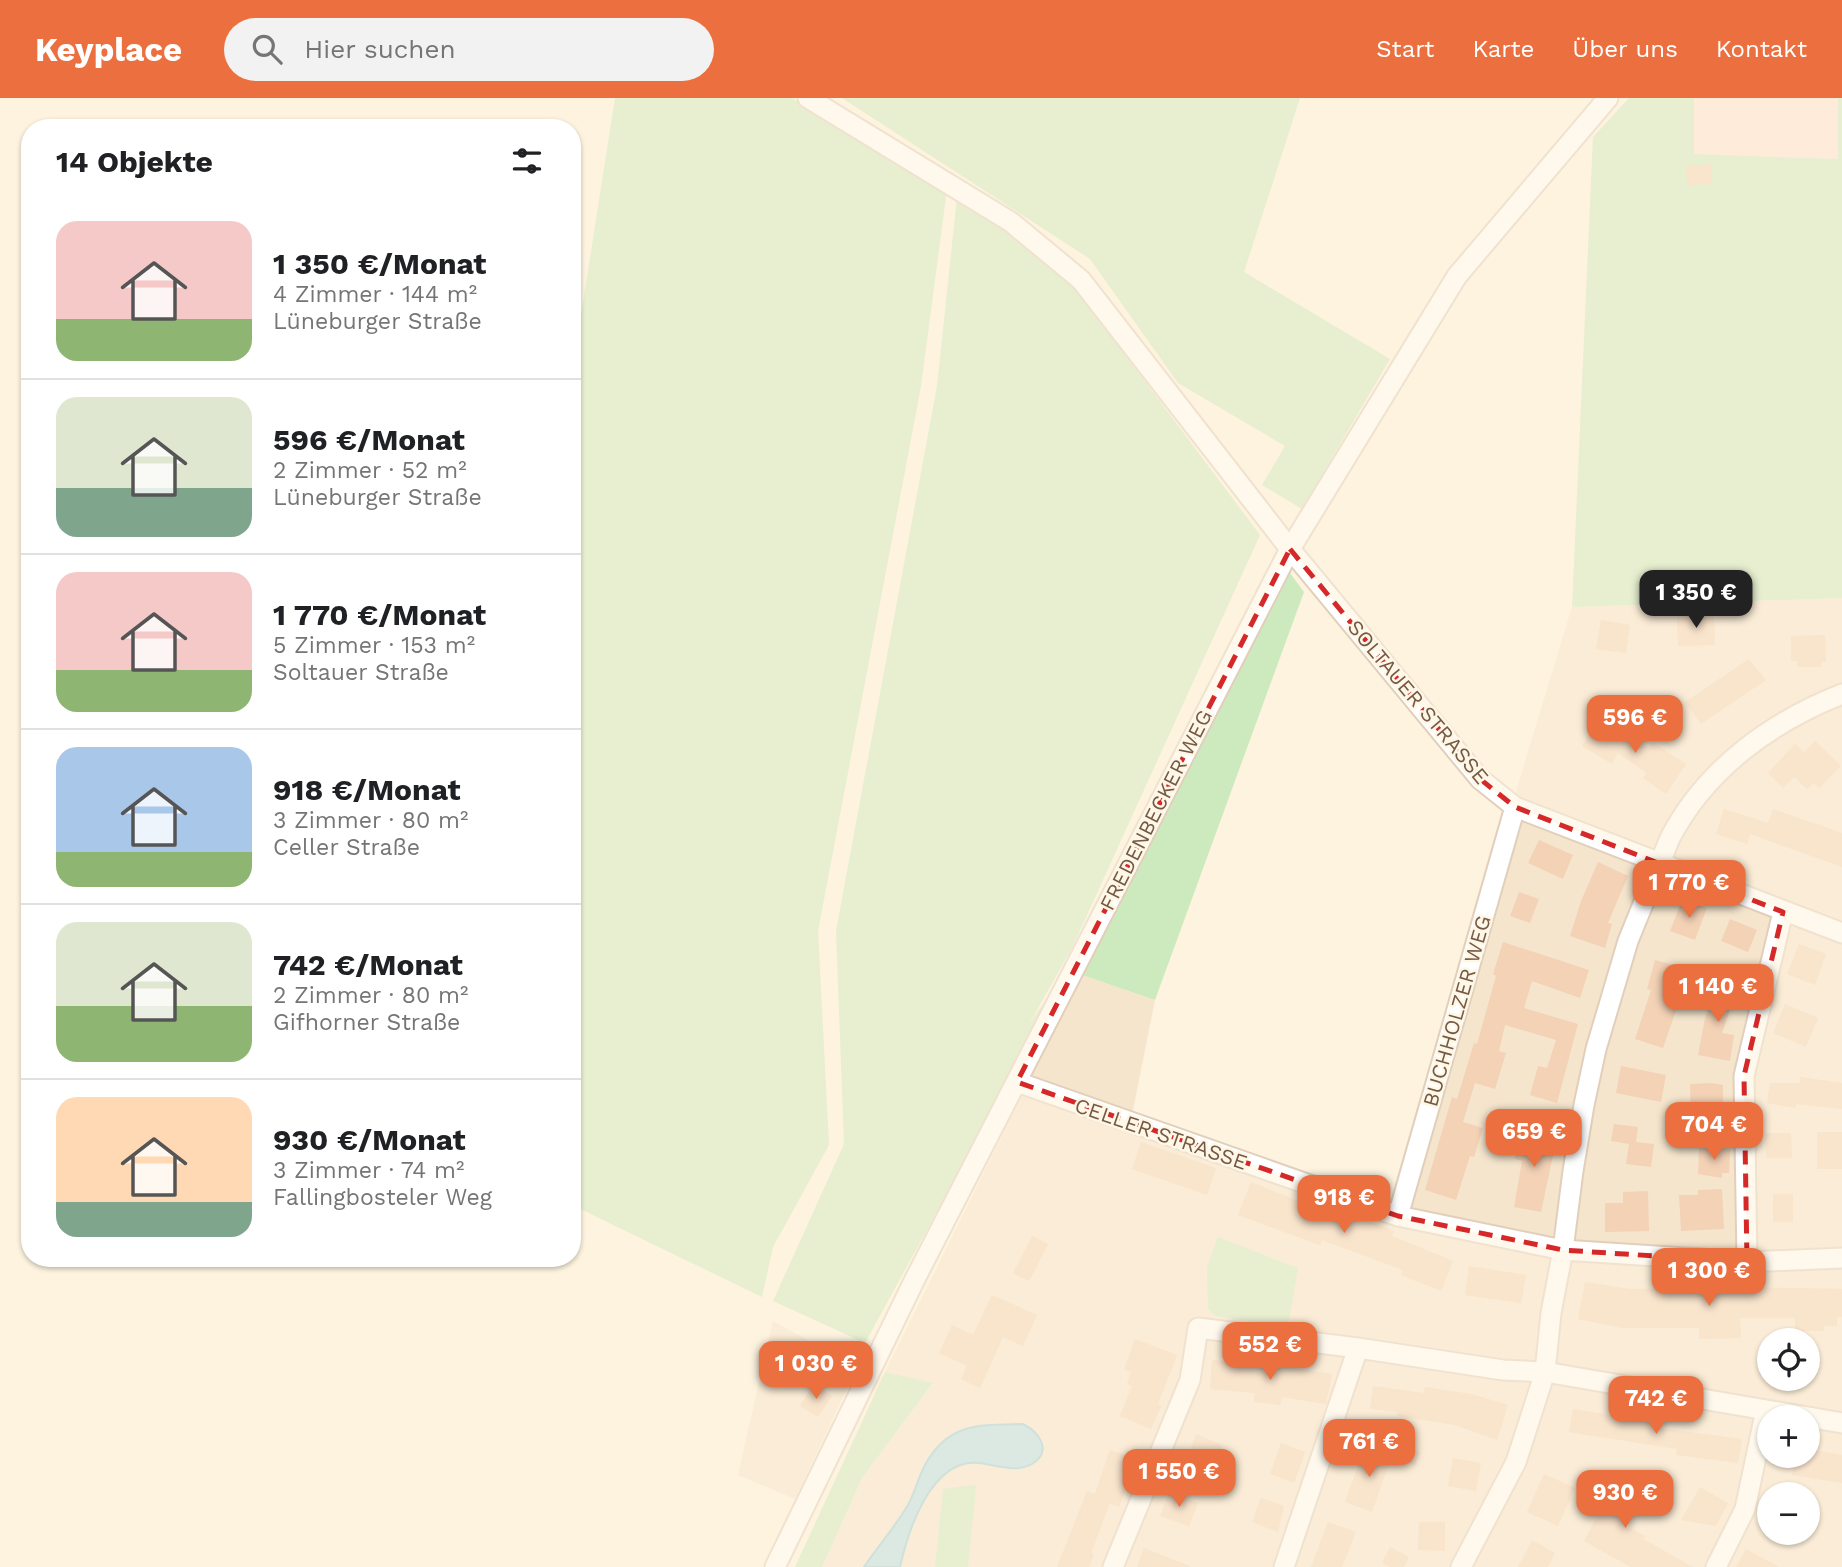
<!DOCTYPE html>
<html lang="de">
<meta charset="utf-8">
<style>
:root{--surface:#fff;--page:#f2f2f2;--text:#202124;--muted:#757577;--line:#e0e0e0;--accent:#ec703f}
body{margin:0;font-family:"Work Sans",sans-serif;background:var(--page);color:var(--text);height:100vh;display:flex;flex-direction:column;font-size:26px;white-space:nowrap}
*{box-sizing:border-box;margin:0}
p{font-size:23px;color:var(--muted)}
.icon{flex:none;width:38px;height:38px;fill:none;stroke:currentColor;stroke-width:2;stroke-linecap:round;stroke-linejoin:round}
.map{position:relative;flex:1;overflow:hidden}
.panel{position:absolute;left:21px;top:21px;width:560px;height:1148px;display:flex;flex-direction:column;background:var(--surface);border-radius:28px;box-shadow:0 2px 5px #0004}
.panel>*{flex:none}
.controls{position:absolute;left:1757px;top:1230px;display:grid;gap:14px}
.controls a{display:grid;place-items:center;width:63px;height:63px;border-radius:50%;background:var(--surface);box-shadow:0 2px 5px #0004;font-size:35px}
.price{position:absolute;translate:-50% -60px;padding:0 16px;border-radius:14px;background:var(--accent);color:#fff;font-size:23px;line-height:46px;filter:drop-shadow(0 2px 4px #0008)}
.price::after{content:'';position:absolute;left:50%;top:42px;width:21px;height:16px;margin-left:-10px;background:inherit;clip-path:polygon(0 0,100% 0,50% 100%)}
.price.active{background:#222;color:#fff}
ul{padding:0;list-style:none}
li{display:flex;align-items:center;gap:21px;height:175px;padding:0 35px}
li+li{border-top:2px solid var(--line)}
li span{display:grid;place-items:center;flex:none;width:196px;height:140px;border-radius:21px;color:#555}
li>.icon{margin-inline-start:auto}
span .icon{width:84px;height:84px;fill:#fffc;stroke-width:1}
li b{font-size:30px}
h2{display:flex;justify-content:space-between;align-items:center;height:84px;padding:0 35px;font-size:30px}
header{display:flex;align-items:center;gap:42px;box-sizing:border-box;height:98px;padding:0 35px;background:var(--accent);color:#fff}
header strong{font-size:33px}
nav{display:flex;gap:38px;margin-inline-start:auto;font-size:24px}
.search{width:490px;height:63px;background:var(--page);display:flex;align-items:center;gap:18px;box-sizing:border-box;padding:0 24px;border-radius:38px;color:var(--muted);font-size:26px}
.map>svg:first-child{display:block}
</style>
<header>
<strong>Keyplace</strong>
<div class="search"><svg class="icon" aria-label="search" viewBox="0 0 24 24"><circle cx="10" cy="10" r="6"/><path d="M15 15l6 6"/></svg>Hier suchen</div>
<nav><a>Start</a><a>Karte</a><a>Über uns</a><a>Kontakt</a></nav>
</header>
<div class="map">
<svg width="1842" height="1469" viewBox="0 0 1842 1469">
<rect width="100%" height="100%" fill="#fdf3df"/>
<path fill="#f5e5cd" fill-rule="evenodd" d="M1842,500V1469H822L862,1380L933,1286L885,1274L1082,877L1155,902L1132,1017L1391,1106L1572,509ZM1769,1242H1808V1281H1769ZM1769,1320H1808V1358H1769ZM1769,1396H1808V1435H1769Z
M773,1223L857,1269L795,1401L738,1377Z"/>
<path fill="#fee2d2" d="M1694,0H1838L1839,61L1694,56Z"/>
<path fill="#cdeabe" d="M615,0H792L947,91L921,288L818,833L829,1047L773,1149L762,1199L572,1107V275Z
M842,0H1300L1244,174L1390,261L1302,411L1262,387L1285,348L1178,285L1090,161Z
M1629,0H1694V56L1838,61V0H1842V500L1572,509L1593,39Z
M957,99L1027,146L1078,194L1260,437L1072,850L1029,926L1077,857L865,1245L773,1203L844,1046L836,833L937,288Z
M1290,475L1304,494L1155,902L1082,877Z
M1218,1139L1298,1170L1288,1229L1216,1218L1208,1211L1207,1169Z
M885,1274L933,1285L862,1380L822,1469H795Z
M976,1387L968,1469H935L943,1391Z"/>
<path fill="#b3dce6" stroke="#99cbd8" stroke-width="2" d="M1023,1326C1039,1334 1053,1353 1032,1366C1016,1375 996,1367 979,1365C931,1360 908,1433 900,1469H864C878,1448 895,1429 908,1407C915,1394 918,1380 925,1367C948,1324 980,1327 1023,1326Z"/>
<path fill="#f3d2b6" d="M1711,66L1712,86L1687,87L1686,68Z
M1714,516L1715,547L1678,548L1677,518Z
M1601,522L1630,527L1626,555L1596,551Z
M1825,537L1826,564H1821V569H1797V563H1791V538Z
M1749,561L1766,582L1701,626L1685,604Z
M1599,620L1649,650L1652,644L1686,666L1666,696L1643,680L1647,675L1618,655L1612,666L1582,648Z
M1815,643L1841,668L1819,690L1814,685L1807,691L1794,679L1783,690L1768,675L1795,646L1804,654Z
M1724,711L1768,725L1773,711L1842,735V769L1750,736L1747,746L1716,736Z
M1539,742L1573,757L1563,781L1528,765Z
M1598,764L1628,778L1608,825L1612,826L1605,850L1570,838L1581,803Z
M1519,794L1539,801L1530,825L1510,818Z
M1682,802L1707,810L1695,842L1670,833Z
M1730,821L1757,832L1748,854L1721,843Z
M1503,844L1589,872L1580,900L1532,883L1524,910L1578,926L1557,1005L1530,997L1538,968L1547,970L1556,942L1505,927L1499,953L1506,955L1495,991L1475,985L1463,1024L1483,1030L1474,1059L1470,1058L1456,1102L1425,1092L1452,999L1457,1001L1474,945L1477,946L1496,878L1493,876Z
M1799,846L1826,856L1815,887L1787,876Z
M1655,862L1685,870L1674,899L1680,901L1663,950L1635,941L1651,892L1647,891Z
M1718,883L1738,889L1722,935L1734,937L1730,963L1698,957L1705,920Z
M1785,906L1818,920L1806,949L1773,935Z
M1621,968L1666,977L1661,1004L1616,995Z
M1800,979L1842,985V1011L1796,1006V1010L1767,1005L1770,985H1800Z
M1712,985L1723,987V1020H1691L1690,986Z
M1614,1026L1638,1029L1636,1044L1654,1046L1651,1069L1626,1066L1629,1046L1611,1043Z
M1522,1031L1557,1039L1541,1114L1514,1109L1522,1063L1515,1061Z
M1817,1034H1842V1071H1817Z
M1765,1035H1791L1792,1060H1766Z
M1141,1044L1216,1070L1207,1097L1132,1071Z
M1699,1050L1730,1051L1729,1075H1722V1080L1698,1076Z
M1251,1084L1353,1125L1355,1118L1394,1133L1392,1138L1453,1163L1441,1193L1401,1177L1403,1172L1322,1142L1320,1147L1238,1117Z
M1722,1091L1724,1131L1681,1133L1679,1097H1698V1092Z
M1648,1093L1649,1133L1605,1134V1105H1623V1094Z
M1773,1096H1793V1124H1773Z
M1032,1138L1048,1146L1029,1183L1013,1175Z
M1469,1168L1526,1177L1521,1205L1465,1197Z
M1585,1184L1629,1191L1704,1190V1188L1740,1187V1189L1842,1191V1219H1837V1228H1824V1233H1795V1220H1740L1741,1240L1699,1241V1230H1622L1578,1221Z
M992,1197L1037,1217L1023,1248L1003,1239L980,1290L961,1281L967,1268L939,1255L952,1227L973,1237Z
M1135,1241L1177,1257L1158,1306L1161,1308L1151,1331L1120,1318L1132,1288L1127,1286L1131,1274L1124,1271Z
M1212,1262L1259,1265L1332,1276L1326,1306L1282,1299L1280,1307L1254,1304L1255,1295L1210,1291Z
M814,1286L832,1298L818,1319L800,1308Z
M1373,1288L1424,1295L1425,1289L1471,1296L1508,1307L1497,1342L1455,1327L1397,1318V1314L1370,1311Z
M1573,1311L1659,1325L1658,1330L1742,1341L1738,1365L1676,1357L1677,1351L1569,1334Z
M1196,1336L1222,1347L1210,1378L1184,1368Z
M1281,1345L1305,1354L1294,1385L1270,1376Z
M1401,1346L1420,1354L1415,1368L1395,1360Z
M1365,1348L1392,1358L1372,1414L1345,1404Z
M1808,1351L1842,1357V1385L1792,1377L1795,1358H1808Z
M1110,1352L1138,1361L1131,1383L1129,1382L1119,1409L1110,1405L1091,1455L1094,1456L1089,1469H1057L1087,1393L1095,1396Z
M1453,1360L1481,1365L1476,1393L1448,1388Z
M1544,1376L1575,1390L1558,1428L1527,1414Z
M1605,1376L1638,1388L1624,1427L1645,1438L1643,1441L1693,1469H1631L1584,1443L1606,1402L1597,1399Z
M1700,1389L1728,1405L1716,1428L1681,1422Z
M1169,1394L1198,1405L1189,1428L1160,1418Z
M1261,1400L1284,1408L1278,1434L1252,1424Z
M1328,1424L1356,1434L1342,1469H1311Z
M1419,1424H1445V1453L1418,1452Z
M1532,1442L1555,1455L1548,1469H1518Z
M1390,1449L1409,1459L1404,1469H1390L1382,1465Z
M1144,1450L1190,1468V1469H1137Z
M1746,1451L1779,1469H1736Z"/>
<g fill="none" stroke-linecap="round" stroke-linejoin="round">
<g stroke="#e1cfbb" stroke-width="23">
<path id="minor" d="M808,0L1011,124L1081,182L1290,451L1480,681L1515,709L1842,835
M1017,984L1398,1118L1563,1152L1747,1164L1842,1160
M1398,1118L1515,709
M1747,1164L1744,978L1783,814
M775,1469L915,1181L1290,451L1457,178L1608,0
M1113,1469L1190,1282L1198,1230L1358,1250L1503,1272L1545,1274L1842,1325
M1284,1469L1358,1250
M1461,1469L1516,1364L1545,1274L1551,1215L1563,1152L1573,1073L1584,1007L1596,951L1628,843L1670,740C1706,671 1771,624 1842,596
M1716,1469L1745,1411L1766,1312"/>
</g>
<use href="#minor" stroke="#fff" stroke-width="19"/>
</g>
<path d="M0 0H1842V1469H0ZM1290,451L1480,681L1515,709L1783,814L1744,978L1747,1164L1563,1152L1398,1118L1017,984Z" fill="#fdf3df" fill-opacity=".55" fill-rule="evenodd"/>
<path fill="none" stroke="#d62828" stroke-width="5" stroke-dasharray="14 9" stroke-linejoin="round" d="M1290,451L1480,681L1515,709L1783,814L1744,978L1747,1164L1563,1152L1398,1118L1017,984Z"/>
<g text-anchor="middle" stroke-width="5" stroke-linejoin="round" paint-order="stroke">
<g font-size="21" fill="#745946" stroke="#fff7e6">
<text transform="translate(1418 604) rotate(50)" y="7">SOLTAUER STRASSE</text>
<text transform="translate(1156 712) rotate(-63)" y="7">FREDENBECKER WEG</text>
<text transform="translate(1457 913) rotate(-74)" y="7">BUCHHOLZER WEG</text>
<text transform="translate(1161 1036) rotate(19)" y="7">CELLER STRASSE</text>
</g>
</g>
</svg>
<div class="controls">
<a><svg class="icon" aria-label="locate" viewBox="0 0 24 24"><circle cx="12" cy="12" r="6"/><path d="M12 2v4M12 18v4M2 12h4M18 12h4"/></svg></a>
<a>+</a>
<a>−</a>
</div>
<b class="price active" style="left:1696px;top:532px">1 350 €</b>
<b class="price" style="left:1635px;top:657px">596 €</b>
<b class="price" style="left:1689px;top:822px">1 770 €</b>
<b class="price" style="left:1718px;top:926px">1 140 €</b>
<b class="price" style="left:1714px;top:1064px">704 €</b>
<b class="price" style="left:1534px;top:1071px">659 €</b>
<b class="price" style="left:1344px;top:1137px">918 €</b>
<b class="price" style="left:1709px;top:1210px">1 300 €</b>
<b class="price" style="left:1270px;top:1284px">552 €</b>
<b class="price" style="left:816px;top:1303px">1 030 €</b>
<b class="price" style="left:1656px;top:1338px">742 €</b>
<b class="price" style="left:1369px;top:1381px">761 €</b>
<b class="price" style="left:1179px;top:1411px">1 550 €</b>
<b class="price" style="left:1625px;top:1432px">930 €</b>
<section class="panel">
<h2>14 Objekte<svg class="icon" aria-label="filters" viewBox="0 0 24 24"><path d="M4 7h16M4 17h16"/><circle cx="9" cy="7" r="2"/><circle cx="15" cy="17" r="2"/></svg></h2>
<ul>
<li><span style="background:linear-gradient(#f6c9c9 70%,#8fb573 0)"><svg class="icon" aria-label="home" viewBox="0 0 24 24"><path d="M3 11l9-7 9 7M6 9v11h12V9"/></svg></span><div><b>1 350 €/Monat</b><p>4 Zimmer · 144 m²</p><p>Lüneburger Straße</p></div></li>
<li><span style="background:linear-gradient(#dfe7d0 65%,#7fa58c 0)"><svg class="icon" aria-label="home" viewBox="0 0 24 24"><path d="M3 11l9-7 9 7M6 9v11h12V9"/></svg></span><div><b>596 €/Monat</b><p>2 Zimmer · 52 m²</p><p>Lüneburger Straße</p></div></li>
<li><span style="background:linear-gradient(#f6c9c9 70%,#8fb573 0)"><svg class="icon" aria-label="home" viewBox="0 0 24 24"><path d="M3 11l9-7 9 7M6 9v11h12V9"/></svg></span><div><b>1 770 €/Monat</b><p>5 Zimmer · 153 m²</p><p>Soltauer Straße</p></div></li>
<li><span style="background:linear-gradient(#a9c7e8 75%,#8fb573 0)"><svg class="icon" aria-label="home" viewBox="0 0 24 24"><path d="M3 11l9-7 9 7M6 9v11h12V9"/></svg></span><div><b>918 €/Monat</b><p>3 Zimmer · 80 m²</p><p>Celler Straße</p></div></li>
<li><span style="background:linear-gradient(#dfe7d0 60%,#8fb573 0)"><svg class="icon" aria-label="home" viewBox="0 0 24 24"><path d="M3 11l9-7 9 7M6 9v11h12V9"/></svg></span><div><b>742 €/Monat</b><p>2 Zimmer · 80 m²</p><p>Gifhorner Straße</p></div></li>
<li><span style="background:linear-gradient(#ffd9b3 75%,#7fa58c 0)"><svg class="icon" aria-label="home" viewBox="0 0 24 24"><path d="M3 11l9-7 9 7M6 9v11h12V9"/></svg></span><div><b>930 €/Monat</b><p>3 Zimmer · 74 m²</p><p>Fallingbosteler Weg</p></div></li>
</ul>
</section>
</div>
